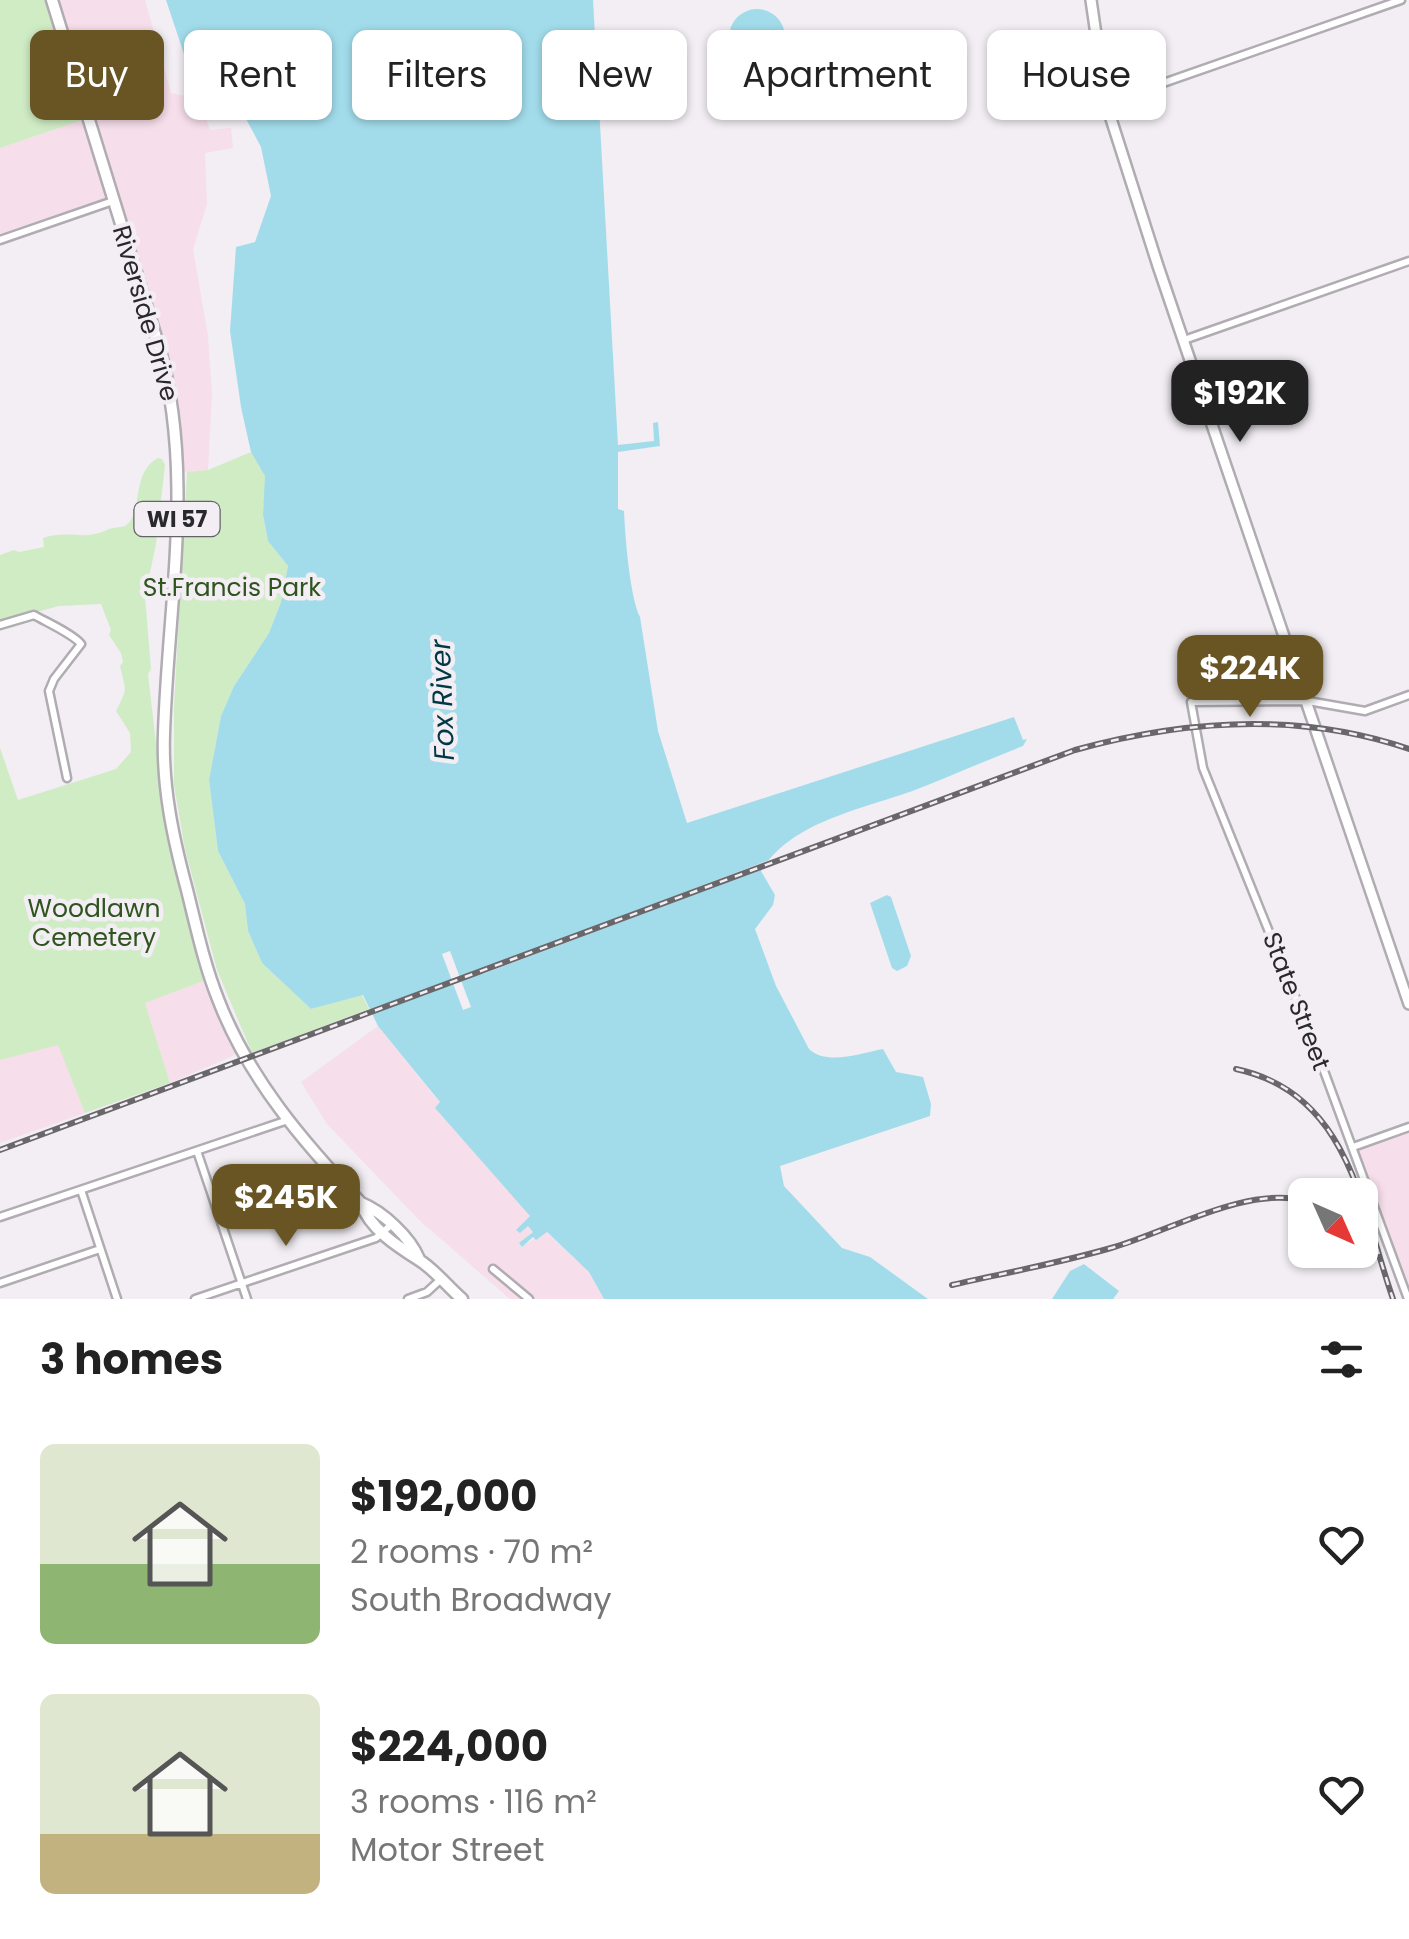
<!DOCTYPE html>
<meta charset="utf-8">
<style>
:root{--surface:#fff;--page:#f6f6f6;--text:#222;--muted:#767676;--accent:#685523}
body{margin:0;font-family:Poppins,sans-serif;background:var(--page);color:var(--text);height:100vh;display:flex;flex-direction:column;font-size:38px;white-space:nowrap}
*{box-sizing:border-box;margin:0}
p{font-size:32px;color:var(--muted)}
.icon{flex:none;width:55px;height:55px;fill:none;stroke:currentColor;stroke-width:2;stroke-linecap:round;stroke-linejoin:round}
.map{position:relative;height:1299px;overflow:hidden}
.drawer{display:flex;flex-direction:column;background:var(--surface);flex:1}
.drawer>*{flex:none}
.guide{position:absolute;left:30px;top:30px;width:1350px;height:90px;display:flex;gap:20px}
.needle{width:65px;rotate:135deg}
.buttons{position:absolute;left:1288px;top:1178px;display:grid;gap:20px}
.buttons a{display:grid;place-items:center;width:90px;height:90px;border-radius:15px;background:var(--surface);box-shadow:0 2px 8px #0004;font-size:50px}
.price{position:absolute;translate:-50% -85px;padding:0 22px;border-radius:20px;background:var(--accent);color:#fff;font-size:32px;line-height:65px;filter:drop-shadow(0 2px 5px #0008)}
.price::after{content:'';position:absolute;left:50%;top:60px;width:30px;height:22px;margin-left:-15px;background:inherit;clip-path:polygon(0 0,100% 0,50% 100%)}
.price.selected{background:#222;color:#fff}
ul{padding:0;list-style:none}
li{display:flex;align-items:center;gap:30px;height:250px;padding:0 40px}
li span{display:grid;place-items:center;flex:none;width:280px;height:200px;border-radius:15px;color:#555}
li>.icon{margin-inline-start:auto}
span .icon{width:120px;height:120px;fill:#fffc;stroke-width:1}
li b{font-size:42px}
h2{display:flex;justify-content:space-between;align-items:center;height:120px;padding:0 40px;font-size:42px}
.pill{padding:0 35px;border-radius:15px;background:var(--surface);box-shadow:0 2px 8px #0004;font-size:35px;line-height:90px}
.pill.selected{background:var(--accent);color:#fff}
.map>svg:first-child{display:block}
</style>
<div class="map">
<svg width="1409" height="1299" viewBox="0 0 1409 1299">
<rect width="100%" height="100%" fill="#f2eef4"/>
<path fill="#f6deea" d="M52,0H145L171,93L200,99L210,130L231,128L233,148L205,153L207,204L193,249L208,336L212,393L208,470L179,473L175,420L112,196L0,234V148L88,118Z
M211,978L242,1052L170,1083L145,1003Z
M378,1026L440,1103L435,1108L531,1216L528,1225L533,1231L519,1244L522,1246L546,1232L589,1272L604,1299H510L419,1220L327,1124L301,1082Z
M58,1044L85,1113L0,1143V1060Z
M1409,1127V1299L1353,1147Z"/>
<path fill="#d0ecc5" d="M0,0H52L88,118L0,148Z
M251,452L266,476L263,515L268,541L288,566L281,602L269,633L234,686L221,716L209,780L218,851L245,904L248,931L262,963L311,1009L362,995L369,1009L252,1053L217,970L185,849L174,785V706L187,472L208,470Z
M158,458L162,459L165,465L156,544L145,596L151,669L148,674L165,822L206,980L145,1003L170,1083L85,1113L58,1045L0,1060V748L18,800L116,769L131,752L130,733L116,711C128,687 126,692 120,666L123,662L121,653L109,635L111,630L101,604L59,606L0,622V555L14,550L19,552L44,547L43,538C70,529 83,542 109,529C114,527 120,528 125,526C144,514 130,473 158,458Z"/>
<path fill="#a2dceb" d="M166,0H593L618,445L654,441L653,423L658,422L660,446L618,452V509L624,511C625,536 630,598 640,617L658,731L687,823L1014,717L1023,740L1027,739L1023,746C987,760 951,776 915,790C863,809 792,821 761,871L775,895L773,905L755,929L776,986L809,1049C827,1066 861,1053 883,1049L896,1072L923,1077L931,1104L930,1116L780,1166L784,1186L842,1248L870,1257L928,1299H604L589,1272L547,1232L536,1240L533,1237L522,1247L519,1243L533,1232L528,1226L520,1233L516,1230L530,1216L435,1108L440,1102L378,1026L363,995L311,1009L262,963L248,931L245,904L218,851L209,780L221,716L234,686L269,633L281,602L288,566L268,541L263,515L265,476L251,452L241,407L230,331L236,247L255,242L271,196L261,147L236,100L185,57Z
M729 37a28 28 0 1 1 56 0a28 28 0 1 1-56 0Z
M887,895L891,897L911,956L907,966L897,971L892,968L870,903Z
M1084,1264L1119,1291L1113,1299H1052L1070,1271Z"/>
<path fill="#f2eef4" d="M777,857L771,866L728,882L483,974L482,969Z
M450,951L471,1007L463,1010L442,954Z"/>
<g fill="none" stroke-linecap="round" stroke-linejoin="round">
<g stroke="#b0acb2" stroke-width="11">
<path id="street" d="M1106,103L1401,0
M0,240L113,201
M1184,340L1409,261
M0,625L34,615C48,623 73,634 81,644L54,679L49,691L67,778
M1353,1147L1409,1127
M197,1151L247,1299
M81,1190L117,1299
M0,1217L288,1120
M493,1269L529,1299
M0,1283L100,1249
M195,1299L376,1238L391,1225
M408,1299L427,1292L440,1280
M1408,1299L1313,1041L1203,768L1191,702L1308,701L1365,711L1409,695"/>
</g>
<g stroke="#b0acb2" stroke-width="14">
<path id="secondary" d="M1091,0L1106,103L1158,266L1409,1004"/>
</g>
<g stroke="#b0acb2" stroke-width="15">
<path id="primary" d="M52,0L159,347C195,473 168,604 164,733C162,787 173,838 187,890C196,926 204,964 218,999C248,1078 304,1143 361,1203C383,1212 410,1237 419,1259
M361,1203C370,1229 397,1246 419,1260C434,1269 448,1287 462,1299"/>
</g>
<use href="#street" stroke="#fff" stroke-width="6"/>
<use href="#secondary" stroke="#fff" stroke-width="9"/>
<use href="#primary" stroke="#fff" stroke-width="10"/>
<g stroke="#69676a" stroke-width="6">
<path id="rail" d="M1236,1069C1349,1093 1361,1207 1393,1299
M0,1150L1075,750C1184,720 1301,712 1409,749
M952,1285C1005,1273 1059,1263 1111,1248C1168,1232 1247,1185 1305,1201"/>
</g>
<use href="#rail" stroke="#f2eef4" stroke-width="2.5" stroke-dasharray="8" stroke-linecap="butt"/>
</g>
<g text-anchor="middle" stroke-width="9" stroke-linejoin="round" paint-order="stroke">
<rect fill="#f2eef4" stroke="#656367" stroke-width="2.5" x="134.5" y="502" width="85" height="34" rx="8"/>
<g font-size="22" font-weight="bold" fill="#29282a">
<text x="177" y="527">WI 57</text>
</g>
<g font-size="25" fill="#29282a" stroke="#f2eef4">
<text transform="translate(146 313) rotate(74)" y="9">Riverside Drive</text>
<text transform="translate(1297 1001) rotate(69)" y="9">State Street</text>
</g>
<g font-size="25" fill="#2f541e" stroke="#f2eef4">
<text x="232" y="596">St.Francis Park</text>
<text x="94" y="917">Woodlawn<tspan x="94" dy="29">Cemetery</tspan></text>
</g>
<g font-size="28" font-style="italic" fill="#003943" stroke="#f2eef4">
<text transform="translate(442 700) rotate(-92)" y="10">Fox River</text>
</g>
</g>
</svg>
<div class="buttons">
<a><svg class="needle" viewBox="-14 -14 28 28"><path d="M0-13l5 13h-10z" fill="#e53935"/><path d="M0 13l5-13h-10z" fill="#767676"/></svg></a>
</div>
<b class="price selected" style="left:1240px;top:445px">$192K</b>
<b class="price" style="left:1250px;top:720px">$224K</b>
<b class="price" style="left:286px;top:1249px">$245K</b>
<div class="guide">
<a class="pill selected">Buy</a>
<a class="pill">Rent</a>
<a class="pill">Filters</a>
<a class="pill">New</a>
<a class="pill">Apartment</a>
<a class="pill">House</a>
</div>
</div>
<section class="drawer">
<h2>3 homes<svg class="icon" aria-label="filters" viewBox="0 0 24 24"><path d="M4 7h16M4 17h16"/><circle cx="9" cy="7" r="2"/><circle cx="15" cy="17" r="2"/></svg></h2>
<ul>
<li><span style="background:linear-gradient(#dfe7d0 60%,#8fb573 0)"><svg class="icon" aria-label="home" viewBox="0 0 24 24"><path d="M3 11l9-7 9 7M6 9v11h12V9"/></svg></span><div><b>$192,000</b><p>2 rooms · 70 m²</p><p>South Broadway</p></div><svg class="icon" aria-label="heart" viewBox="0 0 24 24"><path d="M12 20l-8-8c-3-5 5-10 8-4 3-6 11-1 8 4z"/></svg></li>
<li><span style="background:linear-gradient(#dfe7d0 70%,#c2b280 0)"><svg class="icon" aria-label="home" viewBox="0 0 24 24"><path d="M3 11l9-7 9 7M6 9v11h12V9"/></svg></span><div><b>$224,000</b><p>3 rooms · 116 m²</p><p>Motor Street</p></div><svg class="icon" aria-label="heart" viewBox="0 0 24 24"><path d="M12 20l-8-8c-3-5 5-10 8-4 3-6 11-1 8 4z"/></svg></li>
</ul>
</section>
